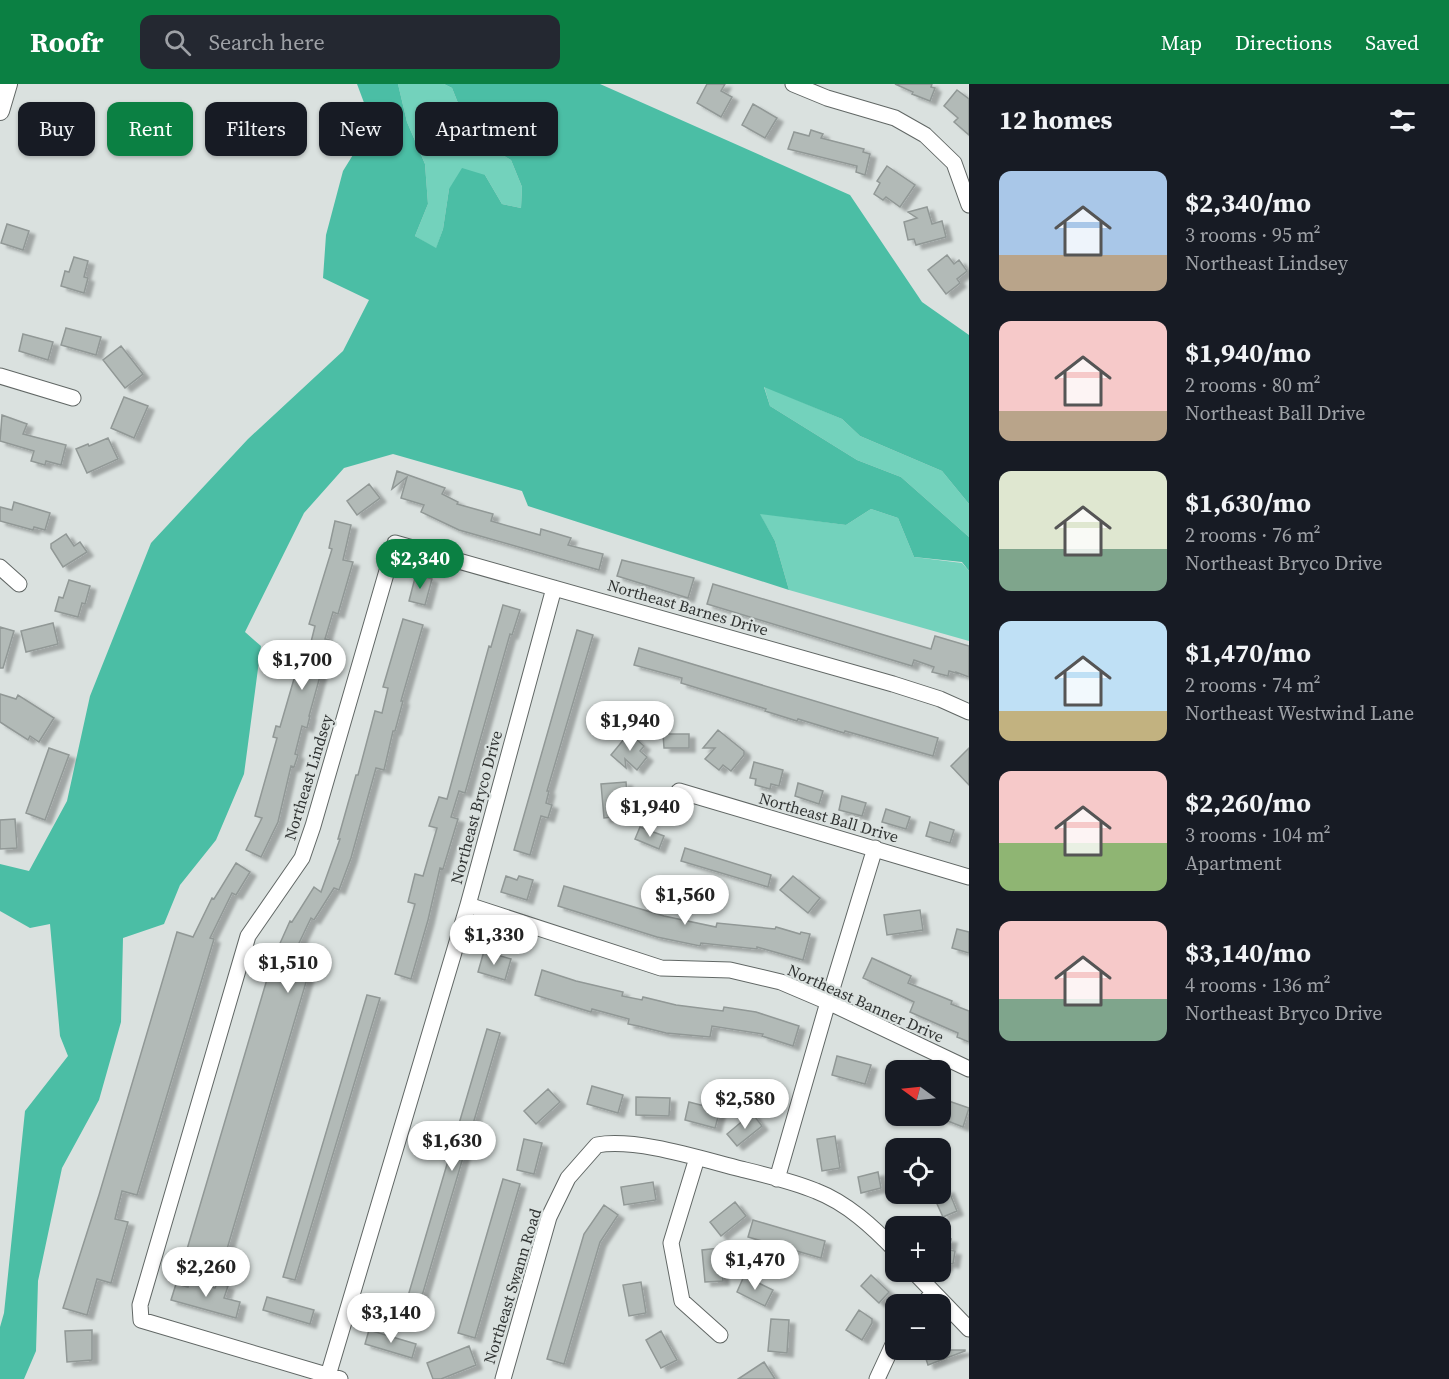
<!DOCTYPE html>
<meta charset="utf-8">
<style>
:root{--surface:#171b24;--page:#242831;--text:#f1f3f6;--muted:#9ea1a6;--accent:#0b8043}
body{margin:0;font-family:"Source Serif 4",serif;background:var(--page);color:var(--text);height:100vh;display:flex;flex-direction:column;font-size:22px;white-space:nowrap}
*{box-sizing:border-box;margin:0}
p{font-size:20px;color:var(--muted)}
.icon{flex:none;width:33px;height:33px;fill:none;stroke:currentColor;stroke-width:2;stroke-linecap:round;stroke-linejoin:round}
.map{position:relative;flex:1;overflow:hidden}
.panel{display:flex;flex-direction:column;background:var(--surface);width:480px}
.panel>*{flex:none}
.top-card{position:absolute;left:18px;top:18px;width:570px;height:54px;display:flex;gap:12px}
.needle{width:39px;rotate:285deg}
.fabs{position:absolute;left:885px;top:976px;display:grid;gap:12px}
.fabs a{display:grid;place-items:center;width:66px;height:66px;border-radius:12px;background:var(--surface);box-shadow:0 2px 4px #0004;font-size:30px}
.price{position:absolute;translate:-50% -51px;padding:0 14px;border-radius:21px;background:#fff;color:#222;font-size:20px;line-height:39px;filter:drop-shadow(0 2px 3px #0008)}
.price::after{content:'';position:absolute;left:50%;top:36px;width:18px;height:14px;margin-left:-9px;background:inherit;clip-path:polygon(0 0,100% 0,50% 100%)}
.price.current{background:var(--accent);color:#fff}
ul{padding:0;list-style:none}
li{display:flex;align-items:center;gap:18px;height:150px;padding:0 30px}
li span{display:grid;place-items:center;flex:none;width:168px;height:120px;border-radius:12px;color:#555}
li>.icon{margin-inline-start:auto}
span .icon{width:72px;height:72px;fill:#fffc;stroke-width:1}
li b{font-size:26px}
h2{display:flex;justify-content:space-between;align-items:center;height:72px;padding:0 30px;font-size:26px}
.tag{padding:0 21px;border-radius:12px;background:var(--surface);box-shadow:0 2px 4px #0004;font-size:21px;line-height:54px}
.tag.current{background:var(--accent);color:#fff}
header{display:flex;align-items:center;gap:36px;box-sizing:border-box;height:84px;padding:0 30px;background:var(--accent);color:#fff}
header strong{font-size:28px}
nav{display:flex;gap:33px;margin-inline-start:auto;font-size:21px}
.search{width:420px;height:54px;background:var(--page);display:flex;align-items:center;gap:15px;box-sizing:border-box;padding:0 21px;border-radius:12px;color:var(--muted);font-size:22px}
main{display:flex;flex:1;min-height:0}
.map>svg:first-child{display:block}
</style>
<header>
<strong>Roofr</strong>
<div class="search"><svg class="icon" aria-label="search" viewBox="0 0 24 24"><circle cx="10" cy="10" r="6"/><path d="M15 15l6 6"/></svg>Search here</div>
<nav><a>Map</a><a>Directions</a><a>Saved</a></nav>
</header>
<main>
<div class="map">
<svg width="969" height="1295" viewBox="0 0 969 1295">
<defs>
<filter id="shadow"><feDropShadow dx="6" dy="4" stdDeviation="1.5" flood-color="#0004"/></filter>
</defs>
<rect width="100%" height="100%" fill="#dae1df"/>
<path fill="#73d2bc" d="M398,0H444L452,4L464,34L485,60L511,76L522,103L521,124L502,120L485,91L449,105L443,145L436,165L415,152L428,120L425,80L407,38Z
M764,302L842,335L860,352L942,387L969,420V453L901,393L857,376L770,322Z
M871,425L898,434L914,473L962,479L969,487V557L789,506L775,457L759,429L846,441Z"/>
<path fill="#4bbea5" d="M357,0H398L407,38L425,80L428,120L415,152L436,164L443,145L449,105L462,84L485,91L502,120L521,124L522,103L511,76L485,60L464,34L452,4L444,0H600L850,111L922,218L969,251V420L942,387L860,352L842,335L764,303L770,322L857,376L901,393L969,453V487L962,478L914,473L898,434L871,425L846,441L760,430L775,457L789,506L528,422L522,407L393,370L344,384L304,429L245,548L261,562L244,690L216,756L180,801L164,840L123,854L121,938L99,1016L62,1084L38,1197L36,1267L24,1295H0V1243L4,1229L25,1027L68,972L60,952L50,840L30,844L0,827V780L29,787L67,717L90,612L151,459L248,355L343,267L369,216L323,194L326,151L343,87L372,40Z"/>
<path fill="#b2bab7" stroke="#919896" stroke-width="1.5" filter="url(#shadow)" d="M707,0H725L721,7L732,13L721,33L697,19Z
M895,0H932L931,3L935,4L930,17L912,10L913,8Z
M957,6L969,15V51L954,38L958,34L944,22Z
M753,20L777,34L765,54L742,41Z
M811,46L823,50L821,54L864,65L863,68L870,70L865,91L856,88L857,82L788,65L794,48L809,52Z
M887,82L915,101L900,123L886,113L883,116L874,110L880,99L877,97Z
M927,123L932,140L942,137L946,153L916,161L914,155L908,156L904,138L917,134L908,128Z
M7,140L29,147L23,166L1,159Z
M947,171L954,180L959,176L967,187L957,195L960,199L946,210L928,186Z
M74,173L88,177L84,193L88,194L84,209L61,202L65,187L69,188Z
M66,244L101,253L96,271L61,261Z
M23,250L53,258L48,276L19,267Z
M121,262L143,290L125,304L103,276Z
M124,313L148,322L134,354L111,344Z
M2,331L27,340L23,350L66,361L61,381L46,377L45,381L31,377L34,367L0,357Z
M108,354L118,375L87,389L76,365L88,360L89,362Z
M397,387L445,404L442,410L458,418L457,420L493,430L491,437L540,451L541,445L571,454L568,461L603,470L599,486L459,446L421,428L424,421L401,414L407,393L392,405Z
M369,400L380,414L357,431L347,417Z
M14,418L50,429L45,446L34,443L33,446L0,437V423L12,426Z
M335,437L351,441L343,476L353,478L338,530L333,528L325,555L330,556L309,632H310L307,644L302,642L295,670L298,671L294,683L291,682L278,738L261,773L246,766L262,734L255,732L277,654L273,653L276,642L280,643L296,588L303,590L315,542L309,540L332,465L329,464Z
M66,450L74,462L80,458L87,468L63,483L51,464V460Z
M622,476L694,494L688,514L617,492Z
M416,490L432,495L425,521L409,517Z
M69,496L90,502L85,520L82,519L78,533L55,527L59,513L63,514Z
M713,500L931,565L935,552L969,562V593L956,588V589L949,587L948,592L932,588L934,583L914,576L912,582L707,520Z
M503,521L520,526L512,551L510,550L465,709L459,707L451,733L458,735L443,785L440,784L428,836L411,895L395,890L415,820L408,818L415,790L423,792L437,744L429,742L439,713L447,715L489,562L491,563Z
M403,535L423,541L401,617H403L395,647H393L384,686L376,684L351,774L339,806L334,804L314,836L311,834L288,882L309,888L222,1182L185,1172L273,875L290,837L292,838L314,803L321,808L340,755H338L356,691H358L375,627L382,629L388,604L383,603Z
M53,539L58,560L26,568L21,547Z
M0,543L14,547L3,584H0Z
M577,546L593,551L547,707H549L546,719L552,721L548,734L541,732L530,771L514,766Z
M639,564L938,654L933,672L845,647L844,649L798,635L797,637L765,627L766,625L681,599L682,594L634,581Z
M0,610L16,615L18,611L54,634L39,658L30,652L28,656L0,638Z
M718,646L744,667V671L731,687L723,681L719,686L705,675L715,664H703Z
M629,649L644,662L640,667L647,673L637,686L625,675L626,684L611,671Z
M663,650H689V664H664Z
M49,664L69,671L45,736L26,729Z
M969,664V701L951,682Z
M754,678L783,686L779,702L771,700L770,705L755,701L756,695L750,694Z
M626,698L628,722H632L633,731L604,734L601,700Z
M798,699L823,707L819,720L795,712Z
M842,712L866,719L862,732L839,726Z
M886,725L910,733L906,745L882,738Z
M15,735L17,764L0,765V736Z
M930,738L954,746L950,759L926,752Z
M640,743L664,752L659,765L635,755Z
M685,764L771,791L768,803L681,777Z
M236,779L250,788L236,811L232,809L210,854L214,855L137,1111L122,1107L115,1135L128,1138L111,1199L97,1195L87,1231L63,1224L99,1111L177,848L193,853L212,814L214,815Z
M506,792L517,796L519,792L533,796L527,816L501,808Z
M793,792L820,814L808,829L780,806Z
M564,802L664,832L716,843L717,839L775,845L776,843L800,850L801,848L810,850L803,876L757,863V865L701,859L700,862L657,853L558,822Z
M920,826L923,846L887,851L884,831Z
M957,845L969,848V869L952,864Z
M484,867L511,875L505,896L478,888Z
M872,874L911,892L908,899L952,917L951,920L969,927V958L957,953L958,949L951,946L910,928L914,918L863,894Z
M542,886L576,897L623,908L622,912L642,916L643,913L676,921L723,927L724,923L756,928L799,942L793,962L762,952L763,950L712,942L710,953L666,949L638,942L628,940L629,935L592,925L591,928L535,911Z
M367,911L380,914L295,1196L283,1193Z
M487,945L500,949L416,1232L403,1229Z
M837,972L871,981L865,1000L832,991Z
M592,1002L623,1011L618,1029L587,1020Z
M548,1005L560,1018L536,1040L524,1027Z
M636,1013L670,1014L669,1032L636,1031Z
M940,1014L969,1024L963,1043L940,1034Z
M689,1018L720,1026L715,1044L685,1036Z
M752,1029L762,1042L737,1062L727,1050Z
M835,1052L840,1084L822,1087L817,1055Z
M524,1055L542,1059L534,1090L517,1086Z
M878,1088L881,1104L861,1109L858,1093Z
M503,1095L520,1100L475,1254L458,1249Z
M653,1098L656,1116L624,1121L621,1103Z
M948,1105L957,1127L943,1133L933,1111L940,1110V1108Z
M735,1118L746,1132L721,1152L710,1138Z
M604,1121L618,1131L600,1158L564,1280L547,1275L584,1150Z
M753,1136L825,1157L821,1174L748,1153Z
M940,1154L951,1155L949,1166L955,1167L953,1180L947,1179L946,1183H940Z
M720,1164L723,1197L705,1198L702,1166Z
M871,1191L889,1208L879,1219L861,1202Z
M744,1192L773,1206L765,1222L737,1208Z
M190,1196L215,1204L217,1199L228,1202L224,1214L240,1218L236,1234L171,1216L176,1200L188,1203Z
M641,1198L646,1229L629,1232L623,1201Z
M267,1213L314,1226L310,1240L263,1226Z
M859,1226L872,1235V1239L862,1256L846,1246Z
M771,1235L789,1236L787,1269L768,1267Z
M92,1246V1276L67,1278L65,1247Z
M369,1246L416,1260L412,1274L365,1260Z
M661,1247L677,1276L661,1284L646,1256Z
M469,1262L476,1281L441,1295H433L427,1279Z
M923,1266H965V1267L928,1281Z
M764,1278L775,1295H738Z"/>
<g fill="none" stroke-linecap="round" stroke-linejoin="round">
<g stroke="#616765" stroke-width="17">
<path id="minor" d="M793,0L827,14L895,34L925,51L954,79L969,121
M0,292L73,314
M0,483L19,500
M679,707L969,793
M468,821L661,884L730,886L781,898L828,918L969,985
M697,1074L671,1159L682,1217L720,1251
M777,1095L828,918L875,764
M914,1188L969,1245
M922,1221L933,1209
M327,1295L468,821L554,504
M340,1295L141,1236L140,1221L248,852L302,774L313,742L395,459L893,600L940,615L969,628
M503,1295L549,1133L568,1094L597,1061C637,1054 701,1075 741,1085C766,1091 792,1097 816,1107C847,1119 873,1143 896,1167
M877,1295L896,1254"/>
</g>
<g stroke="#616765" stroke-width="20">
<path id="tertiary" d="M0,27L8,0"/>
</g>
<use href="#minor" stroke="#fff" stroke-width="15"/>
<use href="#tertiary" stroke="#fff" stroke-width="18"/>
</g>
<g text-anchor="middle" stroke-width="4.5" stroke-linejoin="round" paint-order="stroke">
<g font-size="16" fill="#313433" stroke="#dae1df">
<text transform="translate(688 523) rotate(16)" y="6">Northeast Barnes Drive</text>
<text transform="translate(308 693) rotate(-73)" y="6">Northeast Lindsey</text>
<text transform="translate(476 723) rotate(-75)" y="6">Northeast Bryco Drive</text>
<text transform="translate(829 733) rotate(16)" y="6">Northeast Ball Drive</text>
<text transform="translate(866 919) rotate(24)" y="6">Northeast Banner Drive</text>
<text transform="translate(512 1202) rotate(-73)" y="6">Northeast Swann Road</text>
</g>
</g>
</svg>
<div class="fabs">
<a><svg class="needle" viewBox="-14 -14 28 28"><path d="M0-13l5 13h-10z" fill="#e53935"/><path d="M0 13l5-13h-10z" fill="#9ea1a6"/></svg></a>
<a><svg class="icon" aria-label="locate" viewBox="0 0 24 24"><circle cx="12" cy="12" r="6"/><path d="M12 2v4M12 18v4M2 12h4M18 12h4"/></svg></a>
<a>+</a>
<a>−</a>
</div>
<b class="price current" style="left:420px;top:506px">$2,340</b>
<b class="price" style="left:302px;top:607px">$1,700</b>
<b class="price" style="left:630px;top:668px">$1,940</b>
<b class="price" style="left:650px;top:754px">$1,940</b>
<b class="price" style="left:685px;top:842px">$1,560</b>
<b class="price" style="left:494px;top:882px">$1,330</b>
<b class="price" style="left:288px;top:910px">$1,510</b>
<b class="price" style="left:745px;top:1046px">$2,580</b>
<b class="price" style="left:452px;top:1088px">$1,630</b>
<b class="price" style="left:755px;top:1207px">$1,470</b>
<b class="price" style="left:206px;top:1214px">$2,260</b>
<b class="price" style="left:391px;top:1260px">$3,140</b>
<div class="top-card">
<a class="tag">Buy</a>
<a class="tag current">Rent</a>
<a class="tag">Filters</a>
<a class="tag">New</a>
<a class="tag">Apartment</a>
</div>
</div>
<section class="panel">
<h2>12 homes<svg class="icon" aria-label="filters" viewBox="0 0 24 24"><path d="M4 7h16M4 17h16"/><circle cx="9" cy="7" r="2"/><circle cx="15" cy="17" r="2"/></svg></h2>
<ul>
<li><span style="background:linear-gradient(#a9c7e8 70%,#b9a48a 0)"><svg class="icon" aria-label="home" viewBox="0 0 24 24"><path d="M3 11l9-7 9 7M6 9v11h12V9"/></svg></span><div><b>$2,340/mo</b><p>3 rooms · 95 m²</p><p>Northeast Lindsey</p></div></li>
<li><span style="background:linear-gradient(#f6c9c9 75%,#b9a48a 0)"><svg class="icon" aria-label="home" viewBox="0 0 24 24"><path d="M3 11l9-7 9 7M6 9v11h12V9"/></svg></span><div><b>$1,940/mo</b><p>2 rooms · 80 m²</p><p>Northeast Ball Drive</p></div></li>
<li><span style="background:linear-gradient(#dfe7d0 65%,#7fa58c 0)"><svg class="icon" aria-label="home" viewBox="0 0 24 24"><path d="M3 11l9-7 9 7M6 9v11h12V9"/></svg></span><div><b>$1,630/mo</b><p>2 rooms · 76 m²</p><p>Northeast Bryco Drive</p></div></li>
<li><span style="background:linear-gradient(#bfe0f5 75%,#c2b280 0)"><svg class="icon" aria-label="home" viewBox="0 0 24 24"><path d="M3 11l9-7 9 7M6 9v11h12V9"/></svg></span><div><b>$1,470/mo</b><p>2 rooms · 74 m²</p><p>Northeast Westwind Lane</p></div></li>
<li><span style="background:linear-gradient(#f6c9c9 60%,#8fb573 0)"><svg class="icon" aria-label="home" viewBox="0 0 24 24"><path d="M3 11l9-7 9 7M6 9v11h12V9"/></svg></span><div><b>$2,260/mo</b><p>3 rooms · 104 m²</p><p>Apartment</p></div></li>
<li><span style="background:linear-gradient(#f6c9c9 65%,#7fa58c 0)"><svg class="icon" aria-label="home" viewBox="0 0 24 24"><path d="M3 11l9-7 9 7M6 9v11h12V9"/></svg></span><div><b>$3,140/mo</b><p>4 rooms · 136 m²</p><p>Northeast Bryco Drive</p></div></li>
</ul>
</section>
</main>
